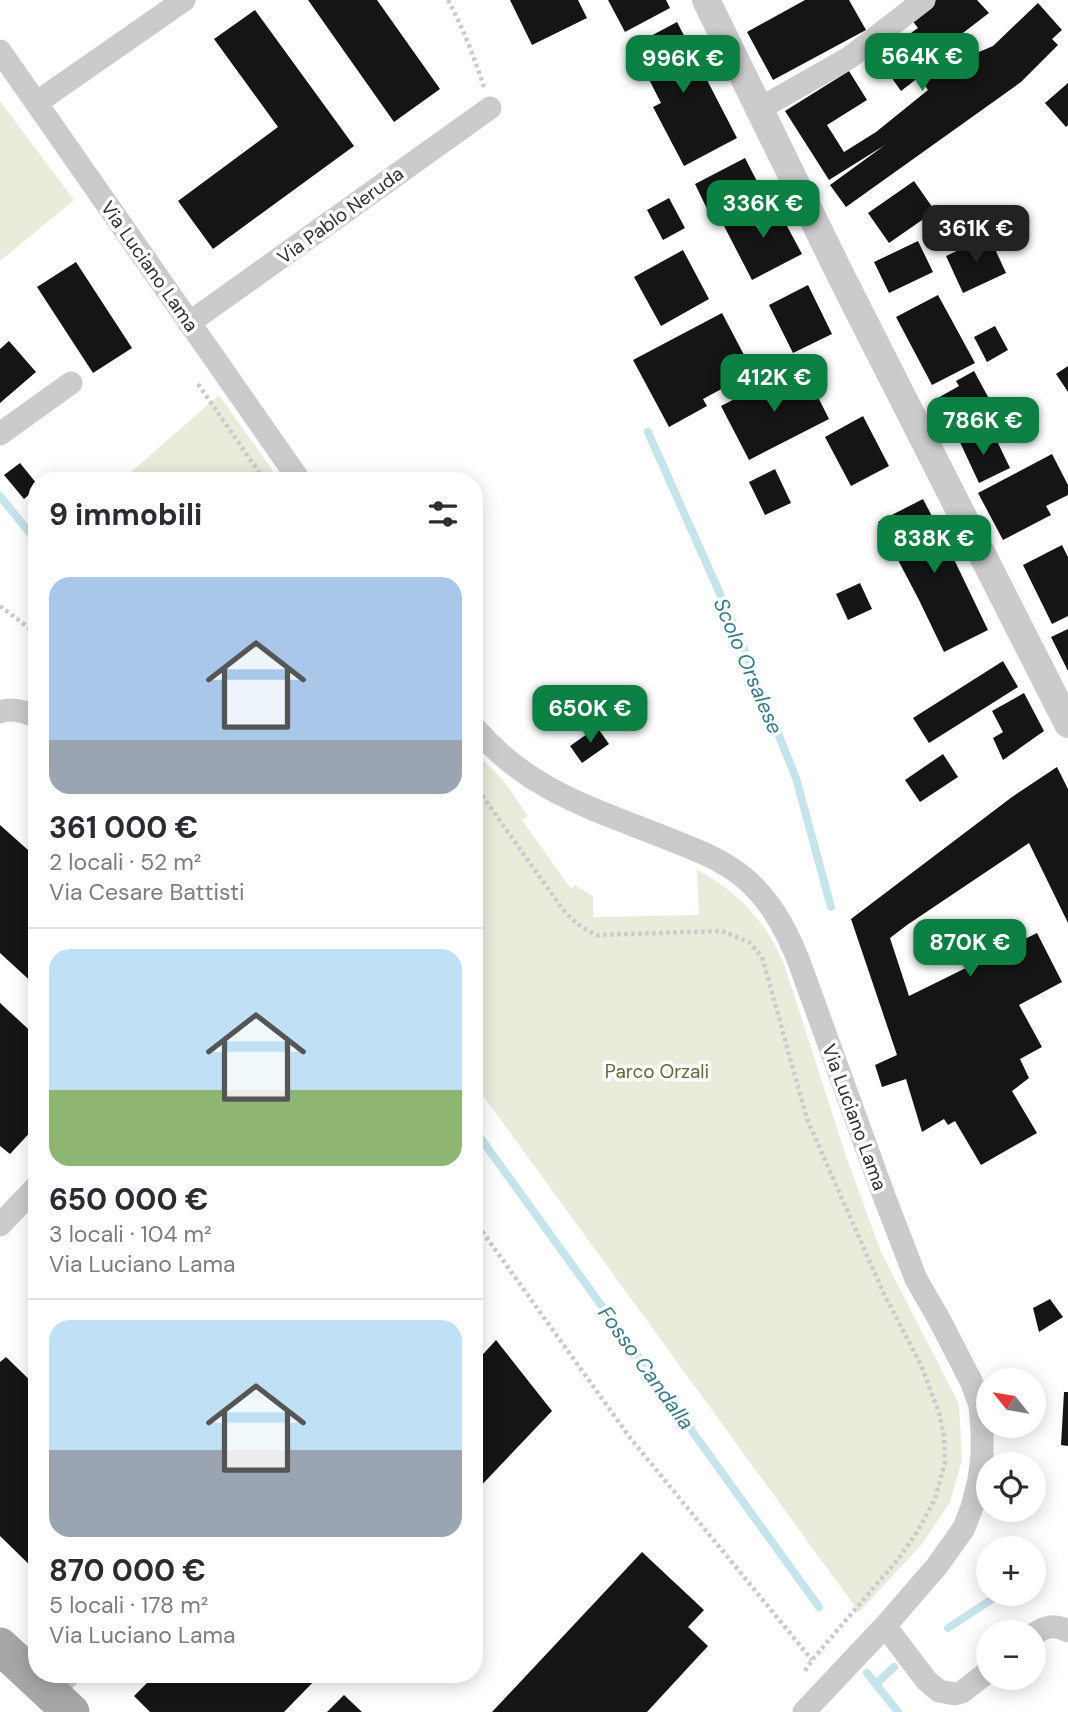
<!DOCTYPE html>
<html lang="it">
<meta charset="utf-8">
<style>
:root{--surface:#fff;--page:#f2f2f3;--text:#2b2b33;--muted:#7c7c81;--line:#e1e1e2;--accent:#0b8043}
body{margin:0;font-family:"DM Sans",sans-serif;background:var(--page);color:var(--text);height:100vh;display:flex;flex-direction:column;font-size:26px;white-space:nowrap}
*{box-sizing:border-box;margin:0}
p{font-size:23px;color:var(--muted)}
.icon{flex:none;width:38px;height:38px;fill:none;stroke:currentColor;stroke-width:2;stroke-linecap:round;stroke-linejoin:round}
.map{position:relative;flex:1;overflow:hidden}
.drawer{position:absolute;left:28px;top:472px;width:455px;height:1211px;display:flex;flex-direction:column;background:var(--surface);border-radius:28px;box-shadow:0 4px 18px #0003}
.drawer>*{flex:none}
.needle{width:46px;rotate:300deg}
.tools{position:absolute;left:976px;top:1368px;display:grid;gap:14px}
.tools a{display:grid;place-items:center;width:70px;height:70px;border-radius:50%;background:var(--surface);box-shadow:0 4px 18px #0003;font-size:35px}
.price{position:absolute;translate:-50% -60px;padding:0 16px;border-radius:14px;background:var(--accent);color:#fff;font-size:23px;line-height:46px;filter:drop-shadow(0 2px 4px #0008)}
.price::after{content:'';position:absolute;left:50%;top:42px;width:21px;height:16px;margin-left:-10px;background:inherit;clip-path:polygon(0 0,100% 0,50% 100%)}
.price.active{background:#222;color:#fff}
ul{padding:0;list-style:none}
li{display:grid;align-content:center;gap:14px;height:371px;padding:0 21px}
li+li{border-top:2px solid var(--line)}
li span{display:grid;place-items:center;height:217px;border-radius:21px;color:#555}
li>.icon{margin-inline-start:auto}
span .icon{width:126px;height:126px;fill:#fffc;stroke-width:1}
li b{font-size:30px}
h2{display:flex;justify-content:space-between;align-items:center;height:84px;padding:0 21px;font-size:30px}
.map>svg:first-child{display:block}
</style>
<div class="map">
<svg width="1068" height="1712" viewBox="0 0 1068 1712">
<rect width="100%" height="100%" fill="#fff"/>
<path fill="#e7ecdb" d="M0,101L74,200L0,261Z
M219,395L280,481H121Z
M474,751L504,781L528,816L522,820L571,889L575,885L593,896V917L699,915L697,870C738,891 766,922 784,964L846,1156L881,1252L959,1404L962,1460L950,1502L922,1544L859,1612L474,1083Z"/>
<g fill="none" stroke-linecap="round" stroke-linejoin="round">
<path stroke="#c6e4ec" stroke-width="8" d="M648,432L737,632L796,778L831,907
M0,496L37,542
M474,1129L819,1607
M948,1628L1000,1594
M867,1673L898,1712
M876,1684L894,1667"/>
</g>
<path fill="#151515" d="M308,0H377L440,89L394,122Z
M510,0H578L587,18L532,45Z
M608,0H666L670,8L625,32Z
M805,0H849L866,30L773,80L747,32Z
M936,0H977L989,13L938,52L952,69L967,57L993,46L1038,3L1062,30L1052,39L1058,45L1021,82L846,207L830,185L885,145L829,180L785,111L849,71L867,100L827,125L844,152L876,132L928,90L919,77L901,91L877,57L918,28L911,19Z
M255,10L354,146L213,249L178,201L278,127L214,39Z
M677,22L737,138L684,166L653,107L661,103L632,46Z
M1068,83V125L1066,127L1045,103Z
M745,158L763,193L712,219L695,184Z
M914,181L935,211L889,243L868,213Z
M669,198L685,228L663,240L647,210Z
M773,200L802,254L752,280L724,226Z
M989,236L1006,273L963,293L946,256Z
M918,241L933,272L889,293L874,262Z
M683,250L709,299L661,326L634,277Z
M76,262L132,348L93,373L37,287Z
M808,285L832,334L793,353L769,305Z
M938,295L975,363L932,385L896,317Z
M722,313L753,372L703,399L707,406L669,427L633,360Z
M995,326L1008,350L987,362L974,337Z
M9,341L36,372L0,403V349Z
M1068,366V392L1056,374Z
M974,371L993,406L952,428L936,399L959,386L956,381Z
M806,373L829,419L749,460L721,406L773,379L777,387Z
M863,416L889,466L851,486L825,437Z
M975,430L984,447L997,441L1010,468L979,483L958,438Z
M1052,454L1068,485V495L1046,506L1051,515L1003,540L978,493Z
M20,463L37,484V488L24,499L4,475Z
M775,469L791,503L765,515L749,482Z
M923,499L949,549L988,630L944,652L919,600L878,522Z
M1062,545L1068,557V616L1052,624L1023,565Z
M860,583L872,609L848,620L836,594Z
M1068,629V671L1051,637Z
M1003,661L1018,687L929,743L913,718Z
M1024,693L1044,731L1003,760L993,738L1003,732L992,711Z
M597,727L609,744L582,763L570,746Z
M943,754L958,777L920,802L905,780Z
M1057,767L1068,789V923L1029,843L907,925L890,938L909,996L1037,933L1062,982L1019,1005L1042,1047L1020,1059L1029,1078L1012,1091L1037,1133L981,1165L955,1121L948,1125L944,1119L922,1132L906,1079L882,1087L875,1065L897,1055L851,919L1012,797Z
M0,825L37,858V987L0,953Z
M0,1003L37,1037V1125L10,1154L0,1146Z
M1050,1299L1063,1317L1039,1332L1033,1308Z
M496,1340L552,1411L474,1493V1364Z
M6,1357L37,1387V1572L0,1536V1362Z
M1064,1392H1068V1446L1061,1445Z
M642,1552L704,1610L688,1627L708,1646L647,1712H492Z
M155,1675H320L284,1712H150L134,1696Z
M344,1695L362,1712H327Z"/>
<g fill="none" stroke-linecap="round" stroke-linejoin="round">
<path stroke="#cbcbcb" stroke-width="4.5" stroke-dasharray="3.5 3.5" stroke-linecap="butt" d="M448,0C463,28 474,57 484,87
M198,384L265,481
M0,606L37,634
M474,784L561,907C573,922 580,927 597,935L722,931L749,942L762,957L807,1119L883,1292L921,1365L939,1413L944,1436L945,1462L935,1499L917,1532L899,1558L812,1660L805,1671
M474,1220L631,1439L812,1660"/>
<path stroke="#cbcbcb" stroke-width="23" d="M0,51L300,481
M36,103L184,0
M759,109L849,58L924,0
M189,323L490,108
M0,434L71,383
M0,712C13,707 24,712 37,717
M474,727C527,789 588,807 661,836C689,847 718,857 742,876C769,898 785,927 798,959L884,1196L916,1279L939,1319L971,1381L980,1405L982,1430V1455L979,1480L972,1507L964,1528L937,1566L885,1626L804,1712
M0,1225L37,1186
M885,1626L927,1681L939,1691L955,1694L962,1692L989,1671
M1034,1634C1046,1626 1055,1624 1068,1631
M52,1692L69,1675"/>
<path stroke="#cbcbcb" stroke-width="28" d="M706,0L842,278L1068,724"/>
<path stroke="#a6a6a6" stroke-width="37" d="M0,1646L71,1712"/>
</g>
<g text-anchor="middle" stroke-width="7" stroke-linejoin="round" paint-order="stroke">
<g font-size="19" fill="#2e2e2e" stroke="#fff">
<text transform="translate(340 215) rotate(-36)" y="7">Via Pablo Neruda</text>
<text transform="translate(150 266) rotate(55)" y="7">Via Luciano Lama</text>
<text transform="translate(855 1117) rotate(70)" y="7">Via Luciano Lama</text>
</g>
<g font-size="19" fill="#5a6a3a" stroke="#fff">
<text x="657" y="1078">Parco Orzali</text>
</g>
<g font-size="21" font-style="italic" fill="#387a8c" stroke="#fff">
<text transform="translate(748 666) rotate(67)" y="7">Scolo Orsalese</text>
<text transform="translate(646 1368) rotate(54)" y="7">Fosso Candalla</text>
</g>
</g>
</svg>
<div class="tools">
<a><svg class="needle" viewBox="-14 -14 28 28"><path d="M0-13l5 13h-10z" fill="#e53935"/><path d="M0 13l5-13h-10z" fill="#7c7c81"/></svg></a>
<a><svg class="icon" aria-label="locate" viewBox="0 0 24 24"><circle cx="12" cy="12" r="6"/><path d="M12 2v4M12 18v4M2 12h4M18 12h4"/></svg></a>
<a>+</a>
<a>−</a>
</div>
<b class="price" style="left:922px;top:93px">564K €</b>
<b class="price" style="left:683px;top:95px">996K €</b>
<b class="price" style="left:763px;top:240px">336K €</b>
<b class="price active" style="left:976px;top:265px">361K €</b>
<b class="price" style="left:774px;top:414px">412K €</b>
<b class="price" style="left:983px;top:457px">786K €</b>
<b class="price" style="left:934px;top:575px">838K €</b>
<b class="price" style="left:590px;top:745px">650K €</b>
<b class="price" style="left:970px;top:979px">870K €</b>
<section class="drawer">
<h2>9 immobili<svg class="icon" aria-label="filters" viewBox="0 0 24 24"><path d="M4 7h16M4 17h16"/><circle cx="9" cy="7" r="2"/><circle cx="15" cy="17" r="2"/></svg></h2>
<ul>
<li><span style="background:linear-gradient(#a9c7e8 75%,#9aa5b1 0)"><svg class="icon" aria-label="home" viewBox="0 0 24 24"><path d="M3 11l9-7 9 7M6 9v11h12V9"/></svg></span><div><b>361 000 €</b><p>2 locali · 52 m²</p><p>Via Cesare Battisti</p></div></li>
<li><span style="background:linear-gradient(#bfe0f5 65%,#8fb573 0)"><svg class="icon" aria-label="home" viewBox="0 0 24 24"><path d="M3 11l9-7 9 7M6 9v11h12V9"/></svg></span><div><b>650 000 €</b><p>3 locali · 104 m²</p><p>Via Luciano Lama</p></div></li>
<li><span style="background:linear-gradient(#bfe0f5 60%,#9aa5b1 0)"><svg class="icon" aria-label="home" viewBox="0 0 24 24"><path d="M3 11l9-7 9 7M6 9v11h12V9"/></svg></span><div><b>870 000 €</b><p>5 locali · 178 m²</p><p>Via Luciano Lama</p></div></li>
</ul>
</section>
</div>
